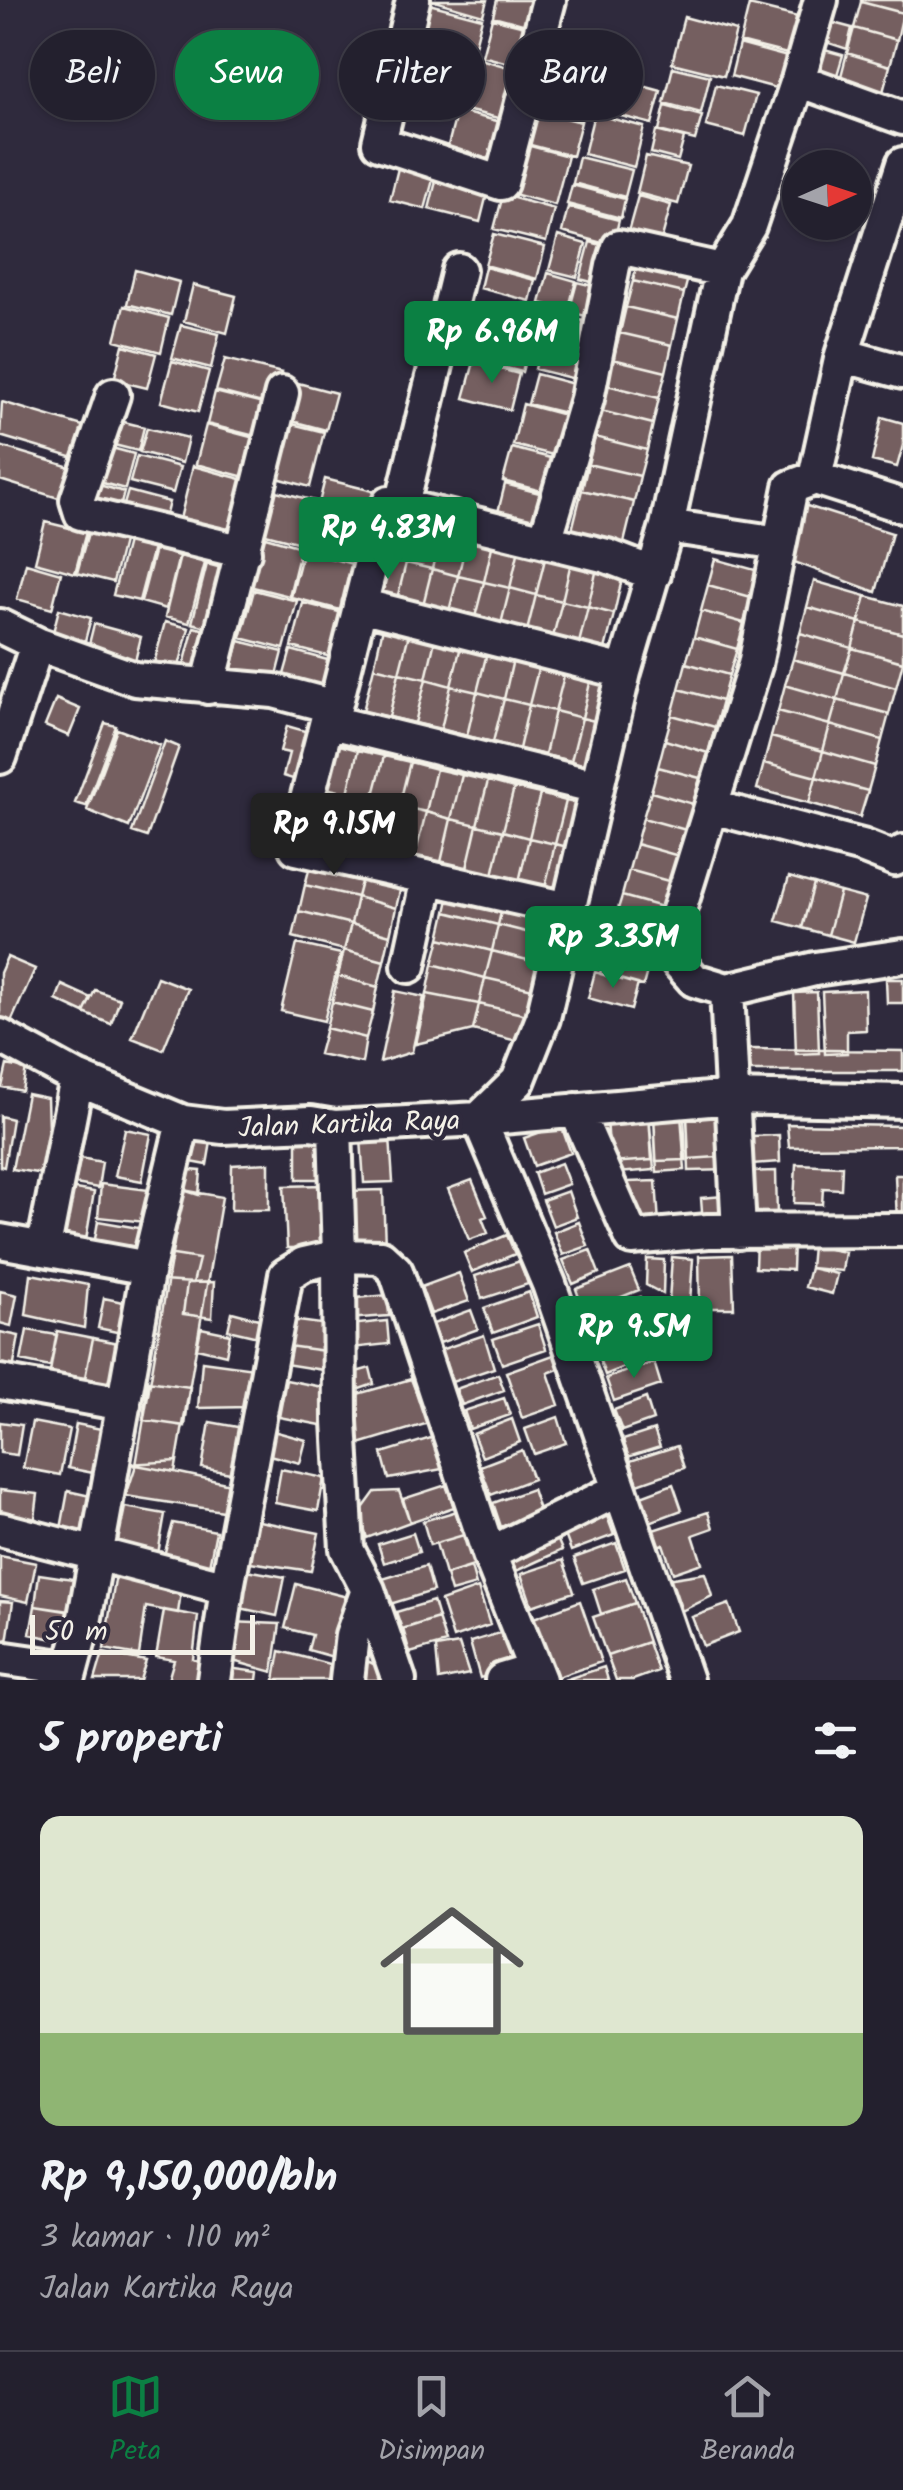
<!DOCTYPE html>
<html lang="id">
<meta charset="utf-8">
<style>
:root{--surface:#23202e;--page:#2b2836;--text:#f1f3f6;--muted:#a3a3aa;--line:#403e4a;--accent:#0b8043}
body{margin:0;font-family:Kalam,sans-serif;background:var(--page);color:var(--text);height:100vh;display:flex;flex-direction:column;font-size:38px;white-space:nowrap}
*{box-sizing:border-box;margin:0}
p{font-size:32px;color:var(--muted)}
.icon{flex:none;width:55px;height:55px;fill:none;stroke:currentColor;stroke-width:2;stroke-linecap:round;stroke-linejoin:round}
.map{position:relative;height:1680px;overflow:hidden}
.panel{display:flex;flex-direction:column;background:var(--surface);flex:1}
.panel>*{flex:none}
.hud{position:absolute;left:30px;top:30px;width:845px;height:90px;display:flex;gap:20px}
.needle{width:65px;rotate:87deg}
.tools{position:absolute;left:782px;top:150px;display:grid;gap:20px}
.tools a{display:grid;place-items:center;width:90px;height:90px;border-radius:50%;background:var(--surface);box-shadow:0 2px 8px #0004,0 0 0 2px var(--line);font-size:50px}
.scale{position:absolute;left:30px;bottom:25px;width:225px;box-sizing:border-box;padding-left:10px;border:5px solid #f4f1e8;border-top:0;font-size:28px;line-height:35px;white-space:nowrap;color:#f4f1e8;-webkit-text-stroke:8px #2f2a3d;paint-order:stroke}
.price{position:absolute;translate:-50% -85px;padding:0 22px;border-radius:10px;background:var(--accent);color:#fff;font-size:32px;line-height:65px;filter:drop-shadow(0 2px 5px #0008)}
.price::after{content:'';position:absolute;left:50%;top:60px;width:30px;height:22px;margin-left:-15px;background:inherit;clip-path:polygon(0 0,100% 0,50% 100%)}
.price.on{background:#222;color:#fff}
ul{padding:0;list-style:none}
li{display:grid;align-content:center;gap:20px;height:530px;padding:0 40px}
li+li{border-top:2px solid var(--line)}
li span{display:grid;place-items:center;height:310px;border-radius:20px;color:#555}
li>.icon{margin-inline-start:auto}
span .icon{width:180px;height:180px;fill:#fffc;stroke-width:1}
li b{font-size:42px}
h2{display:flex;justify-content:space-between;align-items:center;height:120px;padding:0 40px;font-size:42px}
.tag{padding:0 35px;border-radius:45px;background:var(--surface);box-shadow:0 2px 8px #0004,0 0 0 2px var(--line);font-size:35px;line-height:90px}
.tag.on{background:var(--accent);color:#fff}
.tabs{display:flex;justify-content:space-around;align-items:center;height:140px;border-top:2px solid var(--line);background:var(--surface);font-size:28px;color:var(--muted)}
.tabs a{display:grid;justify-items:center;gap:5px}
.tabs .on{color:var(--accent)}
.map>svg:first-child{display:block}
</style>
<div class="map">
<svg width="903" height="1680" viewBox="0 0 903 1680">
<rect width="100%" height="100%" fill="#2f2a3d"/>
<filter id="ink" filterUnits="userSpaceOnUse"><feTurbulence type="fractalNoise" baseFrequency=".01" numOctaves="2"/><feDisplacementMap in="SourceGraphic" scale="20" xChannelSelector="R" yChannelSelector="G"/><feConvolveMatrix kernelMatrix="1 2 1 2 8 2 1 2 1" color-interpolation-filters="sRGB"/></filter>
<g filter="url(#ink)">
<path fill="#745f61" stroke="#f4f1e8" stroke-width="2.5" d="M431,0H487L483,15Z
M497,0H537V28L493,16Z
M861,0H903V13L861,2Z
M861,2L903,13L897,40L854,28Z
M429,4L482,18L471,61L418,47Z
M749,5L801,18L791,55L740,42Z
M684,17L736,31L724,76L672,63Z
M492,18L537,29L527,68L482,56Z
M822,20L852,28L847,49L817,39Z
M854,28L897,40L890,66L847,53Z
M739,44L795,59L787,91L731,76Z
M810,46L843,55L837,75L805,67Z
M414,52L462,65L450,112L401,99Z
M847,53L890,66L883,92L840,80Z
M480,59L522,71L510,121L466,110Z
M550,59L593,70L581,121L536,109Z
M673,67L710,76L701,113L664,103Z
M606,76L661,91L652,124L598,110Z
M716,85L756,95L745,136L706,126Z
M665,106L702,116L695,140L659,131Z
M528,108L581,122L572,156L519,142Z
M457,111L509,124L496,171L445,157Z
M594,114L644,127L634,167L584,154Z
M656,131L684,138L678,160L651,153Z
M519,143L568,156L555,205L506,192Z
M646,156L688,166L678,204L637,193Z
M579,157L632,170L625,197L573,183Z
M400,160L436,169L425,209L390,200Z
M438,173L489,186L480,222L429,209Z
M572,185L625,199L621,218L567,204Z
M503,195L554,209L546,242L494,229Z
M638,196L671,205L658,252L625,243Z
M568,207L619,220L613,246L562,232Z
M494,234L545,247L537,279L485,265Z
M558,236L586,244L577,277L549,270Z
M590,242L613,248L603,285L580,279Z
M639,254L691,267L684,293L633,281Z
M485,267L535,280L530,301L480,288Z
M135,270L179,282L171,315L127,304Z
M548,273L576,281L568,311L540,303Z
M633,281L684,293L678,319L626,307Z
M577,282L602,288L594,318L569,312Z
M193,285L236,296L227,333L184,321Z
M124,306L169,318L161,352L115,340Z
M626,307L678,319L672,345L620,333Z
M482,310L535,323L522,372L469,359Z
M549,312L594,324L579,380L535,369Z
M181,325L219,334L211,368L172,358Z
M620,333L672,345L666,372L613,359Z
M123,345L156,354L147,388L114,380Z
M225,359L282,373L274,406L216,391Z
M613,359L666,372L659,398L607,385Z
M172,361L209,371L198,412L161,402Z
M474,362L519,374L510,410L464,398Z
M536,374L581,386L573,415L528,404Z
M298,383L336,393L326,430L288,420Z
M607,385L659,398L653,424L601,411Z
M215,392L271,406L263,438L207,424Z
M2,402L93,429L84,461L0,436Z
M523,404L572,417L561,457L513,445Z
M601,411L653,424L647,450L595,437Z
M882,417L903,423V445L897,467L872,461Z
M116,420L144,427L138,451L110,444Z
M288,423L324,432L310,487L274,477Z
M206,425L262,440L252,479L196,464Z
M147,428L188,438L182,463L140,452Z
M595,437L647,450L640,476L588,464Z
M0,446L77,469L68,501L0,480Z
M108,447L134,454L125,489L99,482Z
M512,448L558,460L549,493L503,481Z
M137,456L180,467L173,493L130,482Z
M588,464L640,476L634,502L582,490Z
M193,466L252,482L237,538L179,523Z
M325,479L381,493L374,521L318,507Z
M505,484L551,496L543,524L498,512Z
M99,485L124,492L119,512L94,505Z
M269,489L315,501L304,544L258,532Z
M582,490L634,502L621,555L569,542Z
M128,491L169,502L163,526L121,515Z
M807,506L892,533L876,592L786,559L793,520Z
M321,512L371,525L361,561L311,548Z
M391,513L416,519L406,563L380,556Z
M416,519L442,526L432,569L406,563Z
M45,522L86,532L75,573L35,562Z
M442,526L469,532L458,576L432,569Z
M89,529L124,538L113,582L77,573Z
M469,532L494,538L484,582L458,576Z
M258,535L301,547L289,596L245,585Z
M494,538L520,545L510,588L484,582Z
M127,542L153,548L139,601L113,595Z
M520,545L547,551L536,595L510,588Z
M155,549L179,556L166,609L141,602Z
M303,551L360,566L348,612L291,597Z
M547,551L572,558L562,601L536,595Z
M180,556L205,563L189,623L165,617Z
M380,556L406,563L395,607L369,600Z
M572,558L598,564L588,607L562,601Z
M715,559L759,571L751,597L708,585Z
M26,563L61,573L52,609L17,599Z
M406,563L432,569L421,613L395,607Z
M207,564L233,571L218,630L192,623Z
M598,564L624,570L614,614L588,607Z
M432,569L458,576L447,619L421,613Z
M458,576L484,582L473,625L447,619Z
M814,581L866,596L859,622L807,607Z
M484,582L510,588L499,632L473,625Z
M708,585L751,597L744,623L701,611Z
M510,588L536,595L525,639L499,632Z
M254,590L297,601L284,649L241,638Z
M536,595L562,601L551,645L525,639Z
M866,596L903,606V634L859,622Z
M562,601L588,607L577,651L551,645Z
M303,603L347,614L335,658L292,647Z
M588,607L614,614L603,657L577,651Z
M807,607L859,622L852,648L800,633Z
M59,609L91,618L82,652L50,644Z
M701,611L744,623L737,649L694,637Z
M165,622L189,628L177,674L153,667Z
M859,622L903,634V662L852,648Z
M384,623L410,630L399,673L374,667Z
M94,624L141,637L134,665L87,652Z
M194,627L218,633L205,682L181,676Z
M410,630L436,636L426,679L399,673Z
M800,633L852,648L844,673L793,659Z
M436,636L462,642L451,686L426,679Z
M694,637L737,649L729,675L686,663Z
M239,641L283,652L275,683L231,672Z
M462,642L488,649L477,692L451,686Z
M852,648L903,662L896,688L844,673Z
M488,649L514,655L504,699L477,692Z
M291,650L331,661L324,689L283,678Z
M514,655L540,662L529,705L504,699Z
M793,659L844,673L837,700L785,685Z
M540,662L566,668L555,711L529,705Z
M686,663L729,675L722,701L679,689Z
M374,667L399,673L389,717L363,711Z
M566,668L592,674L582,718L555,711Z
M399,673L426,679L415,723L389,717Z
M844,673L896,688L889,714L837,700Z
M592,674L618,681L607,724L582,718Z
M426,679L451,686L441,729L415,723Z
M785,685L837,700L830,725L778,711Z
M451,686L477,692L467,736L441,729Z
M679,689L722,701L715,727L672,715Z
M477,692L504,699L493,742L467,736Z
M56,699L80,709L69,736L45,726Z
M504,699L529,705L519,749L493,742Z
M837,700L889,714L882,740L830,725Z
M529,705L555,711L545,755L519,749Z
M555,711L582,718L571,761L545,755Z
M778,711L830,725L823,751L771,737Z
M672,715L715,727L708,753L665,740Z
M582,718L607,724L597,768L571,761Z
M105,723L116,726L86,806L75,803Z
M830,725L882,740L875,766L823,751Z
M287,726L312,733L299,781L283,776L289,753L280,751Z
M117,729L160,745L129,827L87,810Z
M771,737L823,751L816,777L764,763Z
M665,740L708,753L700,778L658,767Z
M165,741L179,747L147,837L132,832Z
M332,743L358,750L348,793L321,787Z
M358,750L384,756L373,799L348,793Z
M823,751L875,766L868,791L816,777Z
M384,756L410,762L399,806L373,799Z
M410,762L436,769L426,812L399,806Z
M764,763L816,777L809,803L757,789Z
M658,767L700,778L693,804L651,792Z
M436,769L462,775L451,819L426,812Z
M462,775L488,781L477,825L451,819Z
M816,777L868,791L860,817L809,803Z
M488,781L514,788L503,831L477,825Z
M321,787L348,793L337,836L311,830Z
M514,788L540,794L529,838L503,831Z
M651,792L693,804L686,830L643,818Z
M348,793L373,799L363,843L337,836Z
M540,794L566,801L555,844L529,838Z
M373,799L399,806L389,850L363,843Z
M566,801L592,807L581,850L555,844Z
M399,806L426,812L415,856L389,850Z
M426,812L451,819L441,862L415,856Z
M643,818L686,830L679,856L636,844Z
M451,819L477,825L467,868L441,862Z
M477,825L503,831L493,875L467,868Z
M503,831L529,838L519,882L493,875Z
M529,838L555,844L545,888L519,882Z
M555,844L581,850L571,894L545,888Z
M636,844L679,856L672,882L629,870Z
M312,859L364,871L357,897L305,885Z
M629,870L672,882L665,908L622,896Z
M364,871L402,882L396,908L357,897Z
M789,877L814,884L802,928L776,921Z
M814,884L840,892L828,935L802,928Z
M305,885L357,897L351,924L299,911Z
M452,886L504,899L498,925L446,912Z
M840,892L866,899L854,942L828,935Z
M622,896L665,908L657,934L614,922Z
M357,897L396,908L390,935L351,924Z
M504,899L556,912L550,938L498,925Z
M299,911L351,924L344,950L293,937Z
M446,912L498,925L492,951L440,938Z
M614,922L657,934L650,960L607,947Z
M351,924L390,935L384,961L344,950Z
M498,925L550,938L543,964L492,951Z
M440,938L492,951L485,978L433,964Z
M297,944L341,954L324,1021L281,1011Z
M607,947L650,960L643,986L600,974Z
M344,950L384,961L378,987L338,976Z
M492,951L543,964L537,990L485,978Z
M7,957L35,969L7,1031L0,1029V973Z
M433,964L485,978L479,1004L427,994Z
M595,972L638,984L631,1010L588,998Z
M338,976L378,987L373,1012L332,1002Z
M157,977L188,989L163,1050L132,1038Z
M485,978L537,990L531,1016L479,1004Z
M886,979H903V1003H887Z
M62,985L91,998L84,1013L56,1000Z
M95,990L120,999L111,1024L84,1013Z
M865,990L866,1030L847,1031V1053L825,1054L822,992Z
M395,991L424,997L412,1052L380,1062Z
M817,992L819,1053L796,1054L794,993Z
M427,994L479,1004L473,1030L416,1044Z
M332,1002L373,1012L366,1038L326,1028Z
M479,1004L531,1016L525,1043L473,1030Z
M326,1028L366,1038L362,1063L319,1054Z
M749,1049L903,1051V1071H751Z
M7,1065L26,1069L22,1091L2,1087Z
M27,1094L47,1098L48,1128L43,1174L12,1169Z
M716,1113L717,1157L689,1159L687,1114Z
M649,1114L654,1170L605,1174L600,1119Z
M681,1114L685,1170L657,1172L654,1115Z
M649,1115L652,1160L610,1163L607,1118Z
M684,1115L686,1160L656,1161L654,1116Z
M731,1115L732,1170L689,1171L687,1116Z
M0,1116L12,1119L4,1167L0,1166Z
M787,1124L903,1126V1146L789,1147Z
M561,1125L571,1153L534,1166L524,1138Z
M125,1129L151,1134L142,1181L115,1176Z
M195,1133L212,1136L207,1165L181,1160Z
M779,1135L780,1162L752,1164L751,1136Z
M390,1137L393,1182L364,1183L361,1139Z
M326,1140L329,1179H297V1141Z
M69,1156L102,1162L98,1188L64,1182Z
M269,1163V1210H231L232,1165Z
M561,1163L569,1184L541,1194L534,1173Z
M796,1164L842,1166L841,1189L823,1188L822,1204L794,1203Z
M178,1169L201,1171L199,1195L183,1190Z
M776,1171L777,1217L748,1218L747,1172Z
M895,1175H903V1221L897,1222Z
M472,1180L487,1216L482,1218L488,1233L469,1240L448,1189Z
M656,1181L659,1223L630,1224L628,1182Z
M101,1184L149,1190L145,1222L98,1217Z
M323,1185L324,1248H287L284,1186Z
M62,1187L94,1192L84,1252L53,1246Z
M183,1190L222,1197L175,1472L136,1465Z
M383,1190L385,1246L344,1247L345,1191Z
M568,1191L577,1217L553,1226L543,1200Z
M723,1196L725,1223L703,1225L701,1198Z
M98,1221L144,1229L140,1258L93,1251Z
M579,1222L588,1246L563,1255L554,1232Z
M507,1235L515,1254L472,1272L464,1253Z
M756,1239L793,1241L792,1270L755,1268Z
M812,1246L845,1252L842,1271L810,1268Z
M590,1250L599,1273L573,1284L563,1260Z
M167,1254L199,1259L193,1283L163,1281Z
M732,1255L734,1308H700L699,1256Z
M672,1257L693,1259L690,1302L669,1301Z
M647,1259L664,1260L663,1294L646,1285Z
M520,1261L528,1284L482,1299L475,1276Z
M630,1268L639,1290L584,1312L576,1289Z
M810,1268L837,1274L832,1294L805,1287Z
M459,1273L469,1301L431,1314L421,1287Z
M31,1274L88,1285L84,1328L26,1315Z
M214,1282L212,1318L183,1314L187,1283Z
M0,1291L17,1295L11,1326L0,1323Z
M529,1292L537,1317L493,1333L484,1308Z
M388,1295L389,1316L346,1319L345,1299Z
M640,1297L649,1321L596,1342L587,1317Z
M104,1298L132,1304L126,1334L98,1328Z
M471,1310L478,1329L440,1343L433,1324Z
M232,1312L266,1321L262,1338L228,1330Z
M291,1320L336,1326L332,1352L288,1346Z
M387,1321L389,1344L352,1348L349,1325Z
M538,1324L546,1349L502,1364L493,1339Z
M201,1328L230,1334L226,1355L197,1348Z
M27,1330L57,1335L50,1367L21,1361Z
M57,1331L93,1338L85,1379L50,1372Z
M0,1332L19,1336L13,1370L0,1367Z
M484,1335L494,1368L452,1382L440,1350Z
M93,1338L128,1345L118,1399L82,1392Z
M623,1340L632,1364L605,1375L596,1350Z
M288,1346L332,1352L329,1371L285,1364Z
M556,1354L561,1368L548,1373L559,1405L522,1418L506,1372Z
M202,1361L254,1368L249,1407L198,1408Z
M654,1362L661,1385L614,1401L606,1378Z
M370,1368L374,1384L348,1393L346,1375Z
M498,1374L504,1390L462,1405L456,1389Z
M411,1379L429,1423L359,1444L343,1398Z
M286,1380L333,1389L326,1426L279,1417Z
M148,1381L190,1387L185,1426L143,1420Z
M504,1398L510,1415L470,1429L464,1411Z
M646,1398L653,1420L622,1431L614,1410Z
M558,1417L566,1443L534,1454L525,1429Z
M512,1419L520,1442L482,1457L473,1434Z
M0,1422L22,1425L17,1455L0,1453Z
M32,1422L69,1429L60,1475L23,1468Z
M210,1422L243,1428L236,1474L202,1468Z
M76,1424L116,1432L108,1476L68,1468Z
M654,1430L660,1447L628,1457L623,1440Z
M273,1431L306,1440L300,1463L269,1455Z
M434,1437L442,1469L389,1479L382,1453Z
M677,1446L684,1468L638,1484L630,1461Z
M522,1450L533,1479L491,1495L480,1466Z
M177,1461L175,1472L235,1485L229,1512L126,1496L136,1465L128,1464Z
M281,1469L324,1478L318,1511L275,1503Z
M673,1484L682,1510L650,1522L641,1496Z
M446,1485L454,1507L410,1522L403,1499Z
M532,1489L541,1516L502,1530L493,1503Z
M0,1490L38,1494L34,1526L0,1523Z
M68,1491L99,1498L91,1541L60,1534Z
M399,1491L410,1522L367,1538L359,1514L375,1492Z
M125,1507L165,1514L158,1554L117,1546Z
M467,1508L474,1532L430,1545L423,1521Z
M604,1508L614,1535L571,1551L561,1524Z
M708,1512L713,1528L693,1535L702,1563L673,1573L663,1544L656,1547L650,1531Z
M254,1520L319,1533L311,1571L243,1561Z
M173,1523L216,1531L209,1566L163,1559Z
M553,1529L562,1550L516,1571L506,1550Z
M474,1532L483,1563L445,1575L436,1543Z
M413,1533L419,1552L384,1563L378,1544Z
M616,1543L625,1569L583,1583L574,1558Z
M0,1556L36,1563L28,1602L0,1596Z
M563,1560L574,1592L532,1606L521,1574Z
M426,1566L433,1591L387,1605L379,1580Z
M471,1567L476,1585L451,1592L446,1575Z
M247,1570L285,1577L277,1616L240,1608Z
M705,1573L712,1596L671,1616L660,1580Z
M39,1574L73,1579L69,1611L35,1606Z
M116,1574L182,1585L178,1613L146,1607L139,1655L104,1649Z
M626,1578L635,1603L601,1614L593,1589Z
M296,1584L355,1599L340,1659L308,1650L312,1635L285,1628Z
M478,1588L490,1625L453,1638L441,1601Z
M0,1601L13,1602L7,1642L0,1641Z
M433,1601L438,1618L402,1629L396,1612Z
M580,1601L601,1662L549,1680L528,1620Z
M635,1603L648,1642L607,1656L593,1617Z
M729,1604L739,1632L703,1646L692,1617Z
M35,1606L72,1612L67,1642L30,1634Z
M164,1610L198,1616L193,1659L208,1665L204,1680H168L174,1660L156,1657Z
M438,1618L446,1643L410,1653L403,1629Z
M230,1622L280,1624L273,1672L226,1659Z
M509,1630L519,1666L480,1678L470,1642Z
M648,1642L658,1671L633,1680H616L607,1656Z
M459,1644L469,1674L439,1680L436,1648Z
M280,1651L337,1666L332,1680H275Z
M103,1653L146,1661L140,1680H95Z
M357,1656L384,1669L382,1680H354Z
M604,1667L608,1680H564Z
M228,1668L258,1672L257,1680H228Z"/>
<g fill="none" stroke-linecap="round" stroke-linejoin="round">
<g stroke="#f4f1e8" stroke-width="40">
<path id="minor" d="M413,0L379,143L501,183L549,0
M798,80L903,118
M903,164L842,355L815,478L791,487L755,665L675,923L679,963L694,980L727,990L815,969L903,956
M842,355L903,372
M113,395L77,500L81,513L244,552
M815,478L903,506
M402,505L459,270
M667,526L779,543
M545,541L587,399L613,266L619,247L722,270
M360,605L624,672
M0,626L37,644L135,679L274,691L335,707L379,530L389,503L607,556L654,574
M208,687L282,393
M0,757L37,644
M712,807L862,846L895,859L903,852
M568,909L296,848L299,831L327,721L597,787
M409,966L428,878
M727,990L739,1232
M0,1036L77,1078L183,1122L223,1127L311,1123L335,1127L479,1119L549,1284L686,1680
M576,1110L632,1238L708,1231L903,1230
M479,1119L518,1081L543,1018L624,672L667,526L722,270L749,226L798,80L821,0
M479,1119L732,1097L903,1101
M335,1127L339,1256L381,1257L396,1271L489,1554L539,1680
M0,1241L148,1268
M44,1247L77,1078
M0,1382L124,1404
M0,1529L227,1588
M489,1554L620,1489
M0,1658L69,1668
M68,1680L85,1617L148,1268L183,1122
M214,1680L227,1588L286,1275L304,1264L339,1256L340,1421L347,1549L368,1590L399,1680
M347,1680L352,1635L368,1590
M502,1680L535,1670"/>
</g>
<use href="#minor" stroke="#2f2a3d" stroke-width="32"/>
</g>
</g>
<g text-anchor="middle" stroke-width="9" stroke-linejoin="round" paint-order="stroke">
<g font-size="28" fill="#f4f1e8" stroke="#2f2a3d">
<text transform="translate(349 1123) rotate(-2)" y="10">Jalan Kartika Raya</text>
</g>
</g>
</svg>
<div class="tools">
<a><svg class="needle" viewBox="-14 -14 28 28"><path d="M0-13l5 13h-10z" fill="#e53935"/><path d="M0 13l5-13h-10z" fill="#a3a3aa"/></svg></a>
</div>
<div class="scale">50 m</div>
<b class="price" style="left:492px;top:386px">Rp 6.96M</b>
<b class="price" style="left:388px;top:582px">Rp 4.83M</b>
<b class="price on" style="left:334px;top:878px">Rp 9.15M</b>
<b class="price" style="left:613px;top:991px">Rp 3.35M</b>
<b class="price" style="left:634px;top:1381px">Rp 9.5M</b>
<div class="hud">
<a class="tag">Beli</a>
<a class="tag on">Sewa</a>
<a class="tag">Filter</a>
<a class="tag">Baru</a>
</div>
</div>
<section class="panel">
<h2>5 properti<svg class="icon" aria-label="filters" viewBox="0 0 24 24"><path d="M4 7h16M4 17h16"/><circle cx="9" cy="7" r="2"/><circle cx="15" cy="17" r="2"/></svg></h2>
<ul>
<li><span style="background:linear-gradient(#dfe7d0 70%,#8fb573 0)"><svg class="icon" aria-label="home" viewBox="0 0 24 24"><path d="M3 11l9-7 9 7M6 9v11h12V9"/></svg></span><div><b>Rp 9,150,000/bln</b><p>3 kamar · 110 m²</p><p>Jalan Kartika Raya</p></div></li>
</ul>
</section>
<nav class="tabs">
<a class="on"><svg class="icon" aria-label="map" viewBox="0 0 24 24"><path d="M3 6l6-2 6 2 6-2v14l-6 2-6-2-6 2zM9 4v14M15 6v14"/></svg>Peta</a>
<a><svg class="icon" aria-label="saved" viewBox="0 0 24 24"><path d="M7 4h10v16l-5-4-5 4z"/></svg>Disimpan</a>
<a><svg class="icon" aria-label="home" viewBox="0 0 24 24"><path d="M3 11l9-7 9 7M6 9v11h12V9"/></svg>Beranda</a>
</nav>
